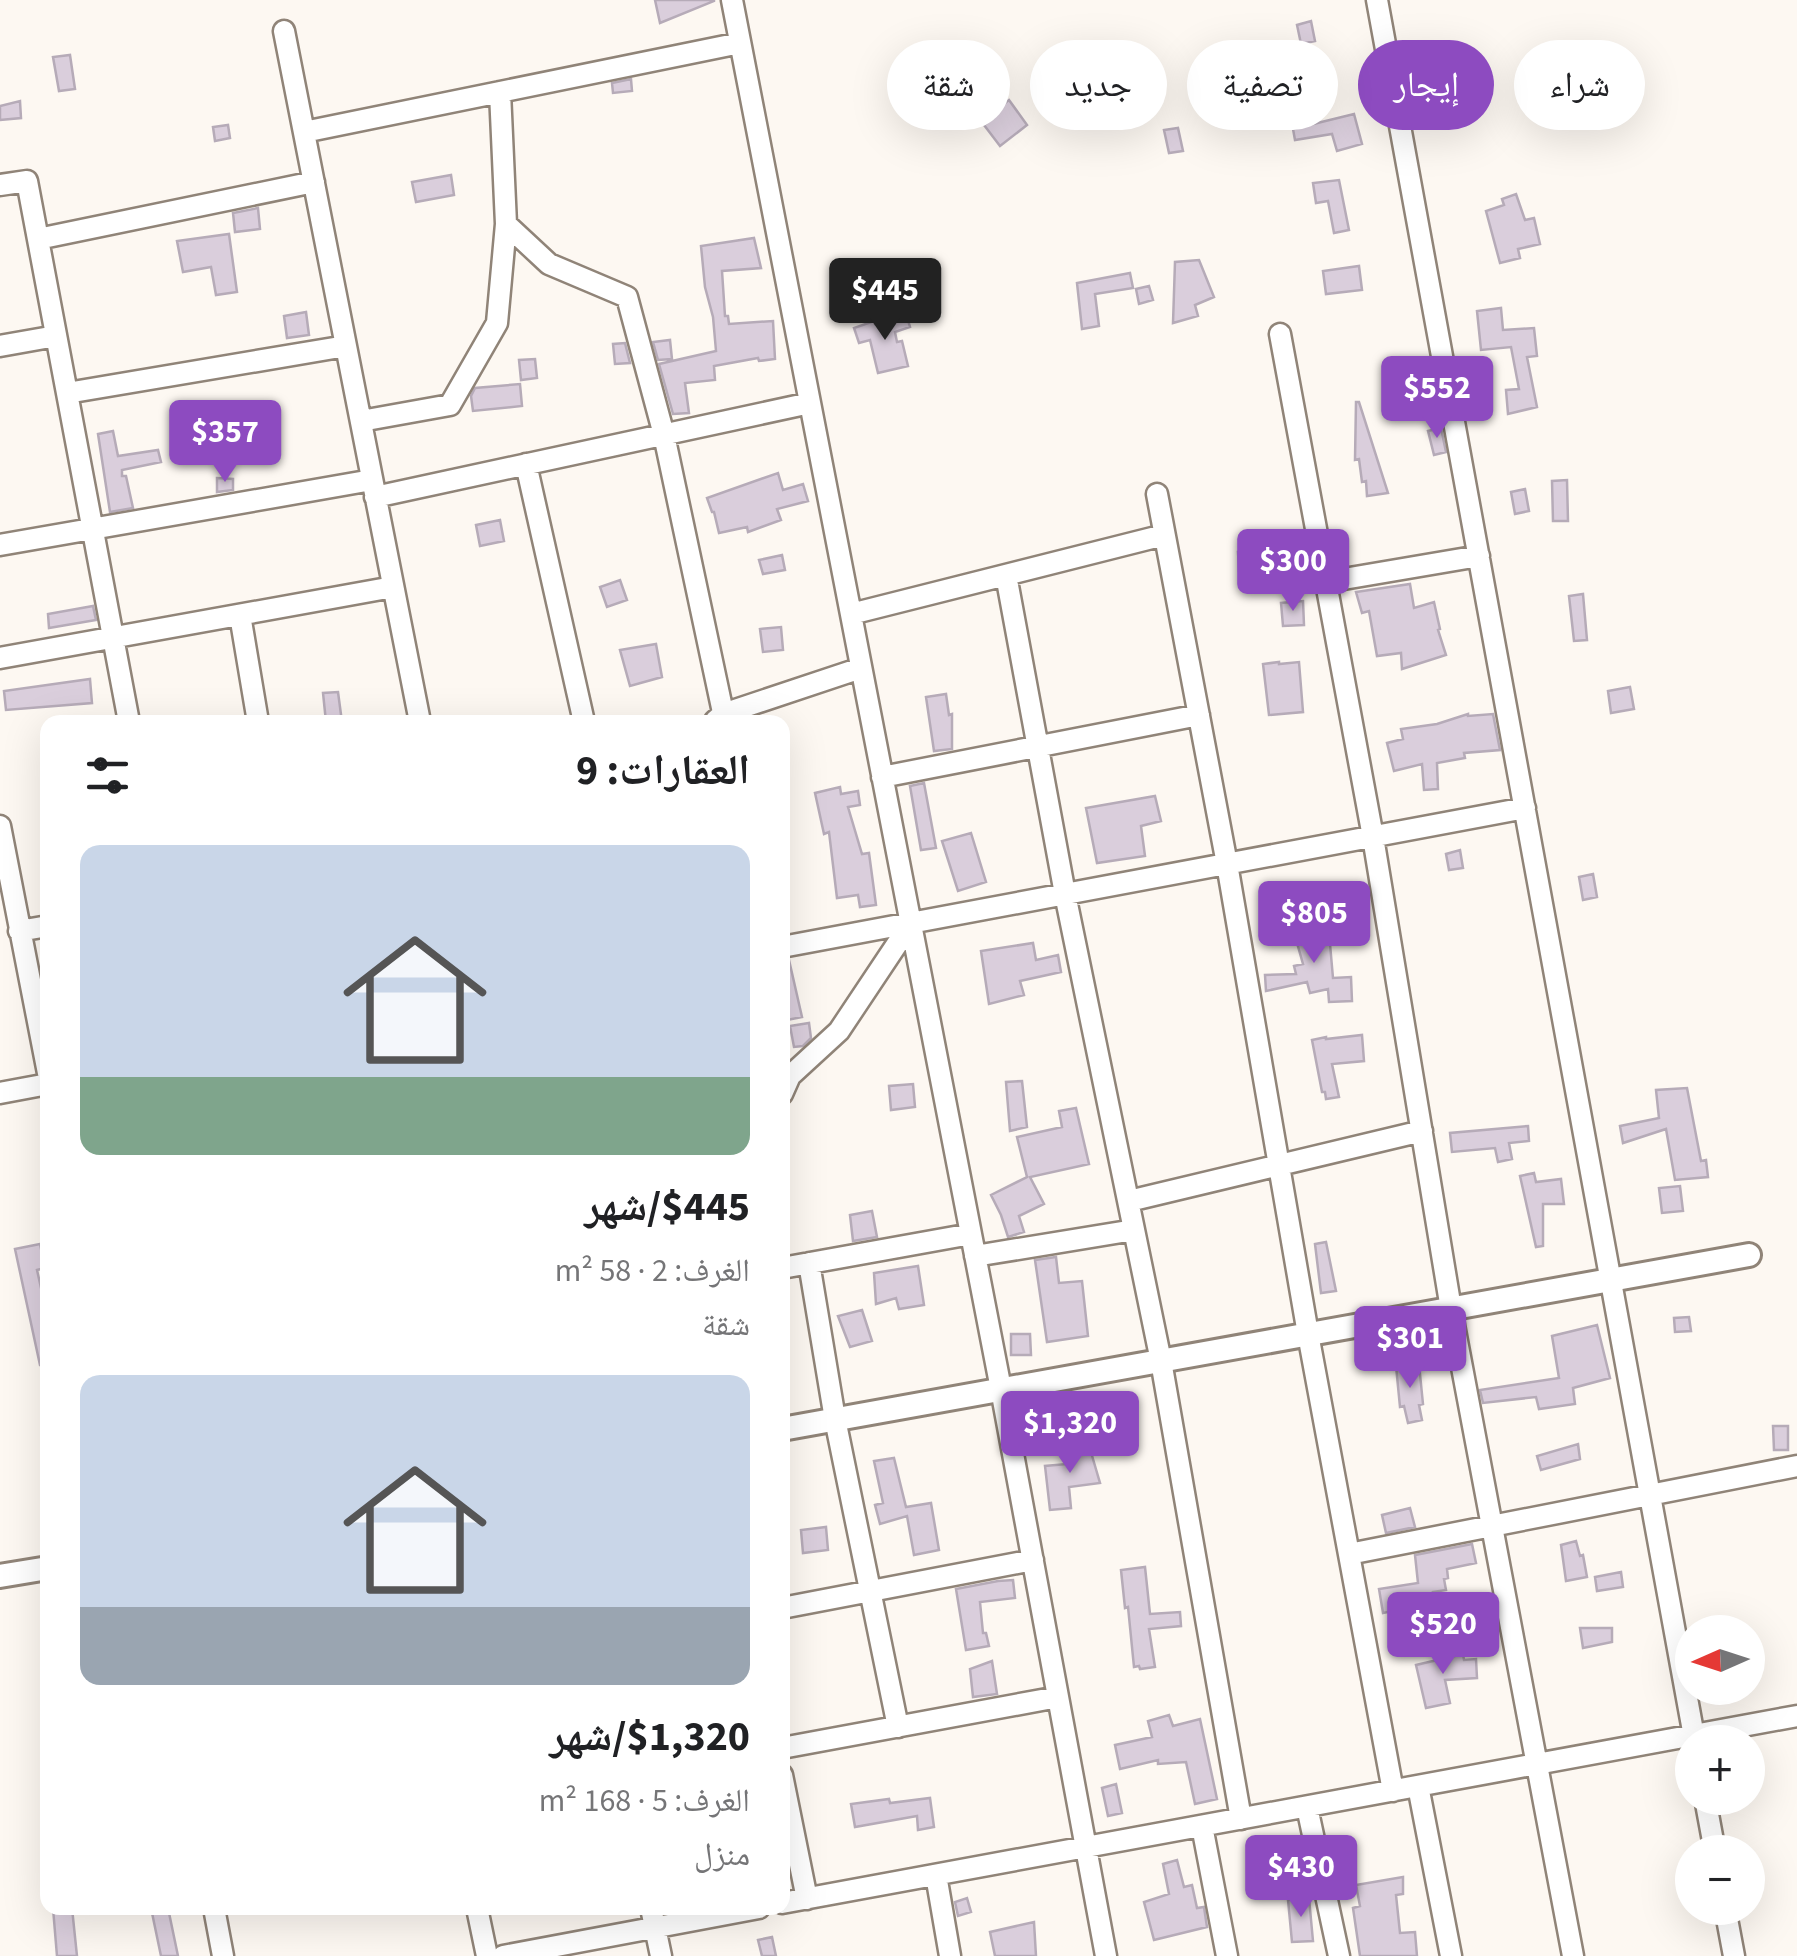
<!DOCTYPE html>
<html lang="ar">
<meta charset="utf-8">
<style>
:root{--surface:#fff;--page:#f6f6f6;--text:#202124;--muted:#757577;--accent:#8d4bc0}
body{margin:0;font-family:"Source Sans 3","Noto Naskh Arabic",sans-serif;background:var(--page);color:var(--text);direction:rtl;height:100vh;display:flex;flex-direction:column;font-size:38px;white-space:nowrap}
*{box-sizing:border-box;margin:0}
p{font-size:32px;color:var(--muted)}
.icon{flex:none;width:55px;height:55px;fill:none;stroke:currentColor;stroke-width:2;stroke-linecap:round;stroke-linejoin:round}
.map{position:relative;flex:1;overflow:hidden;direction:ltr}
.sheet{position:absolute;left:40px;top:715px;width:750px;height:1200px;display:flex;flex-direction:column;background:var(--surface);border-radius:20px;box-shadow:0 10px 40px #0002;direction:rtl}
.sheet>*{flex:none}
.top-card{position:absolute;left:820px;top:40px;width:825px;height:90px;direction:rtl;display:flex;gap:20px}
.needle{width:65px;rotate:267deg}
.controls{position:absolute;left:1675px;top:1615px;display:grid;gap:20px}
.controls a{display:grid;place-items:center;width:90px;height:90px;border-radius:50%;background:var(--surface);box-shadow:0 10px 40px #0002;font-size:50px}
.price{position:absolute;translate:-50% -85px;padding:0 22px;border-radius:10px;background:var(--accent);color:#fff;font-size:32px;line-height:65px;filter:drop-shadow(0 2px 5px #0008)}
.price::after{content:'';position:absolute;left:50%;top:60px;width:30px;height:22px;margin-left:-15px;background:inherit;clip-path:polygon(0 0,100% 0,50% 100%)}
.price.current{background:#222;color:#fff}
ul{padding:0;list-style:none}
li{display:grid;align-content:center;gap:20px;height:530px;padding:0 40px}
li span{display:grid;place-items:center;height:310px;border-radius:20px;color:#555}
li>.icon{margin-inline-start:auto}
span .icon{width:180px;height:180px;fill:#fffc;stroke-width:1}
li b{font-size:42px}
h2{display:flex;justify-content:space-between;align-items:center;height:120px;padding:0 40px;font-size:42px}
.chip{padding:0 35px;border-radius:45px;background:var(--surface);box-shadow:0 10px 40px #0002;font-size:35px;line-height:90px}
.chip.current{background:var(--accent);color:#fff}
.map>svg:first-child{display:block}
</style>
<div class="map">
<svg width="1797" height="1956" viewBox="0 0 1797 1956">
<rect width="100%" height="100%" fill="#fdf8f2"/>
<path fill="#dacedc" stroke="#b6abb8" stroke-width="2.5" d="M655,0H714V1L660,23Z
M1311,21L1315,41L1301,44L1297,25Z
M70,55L75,89L59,91L53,57Z
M1327,61L1332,78L1314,84L1309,67Z
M631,79L632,91L613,93L612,83Z
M1009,100L1027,125L1000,146L984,125L993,118L990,114Z
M20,101L21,118L0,120V106Z
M1354,114L1362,144L1337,151L1332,134L1295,140L1293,129Z
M228,125L230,138L215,141L213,127Z
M1178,128L1183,151L1169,153L1164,130Z
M451,175L454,195L416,202L412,182Z
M1339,180L1349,230L1334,233L1328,201L1316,203L1313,183Z
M1516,194L1525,220L1534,218L1540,244L1518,249L1520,258L1500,263L1486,211L1504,205L1502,199Z
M258,208L260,229L235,232L233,213Z
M229,234L237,292L216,295L211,267L183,272L177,241Z
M754,238L761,268L722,271L725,316H728L729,324L773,321L775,359L759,361L758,358L714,366L715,380L685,383L689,413L673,414L659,364L716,351L713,317L705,287L701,246Z
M1199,260L1214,297L1195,305L1198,316L1173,323L1175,262Z
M1359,266L1362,290L1326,294L1323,271Z
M1130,273L1133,288L1095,294L1099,326L1082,329L1077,283Z
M1149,286L1153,300L1139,304L1136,289Z
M1501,308L1503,330L1534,328L1537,356L1527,357L1537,407L1508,414L1506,390L1519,389L1511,347L1481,350L1477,311Z
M306,312L309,335L287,338L284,316Z
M907,317L910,327L895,332L897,342L902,341L908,366L878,373L870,340L859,343L854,328L874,321L875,324Z
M670,340L672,359L658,360L653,342Z
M625,343L630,363L615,364L613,344Z
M535,359L537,378L521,380L519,360Z
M520,384L522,406L473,411L471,396L475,388Z
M1387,385H1413V401L1387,402Z
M1356,402H1359L1388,493L1367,496L1366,481L1362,482L1359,459L1355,460Z
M1441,428L1446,452L1434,455L1428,431Z
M113,431L118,456L158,450L161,462L122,470V476H126L133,508L110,512L98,434Z
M778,473L783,490L803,484L808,501L777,509L781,520L748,532L747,527L719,533L714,512H712L707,498Z
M217,478L233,479V490L217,492Z
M1567,480L1568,521H1553L1552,481Z
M1525,489L1529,511L1515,514L1511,492Z
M500,520L504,541L480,546L476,525Z
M1290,546L1294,567L1239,571L1238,552L1278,549Z
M782,555L785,570L763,574L759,560Z
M620,580L627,600L607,607L600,587Z
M1410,584L1414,608L1434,602L1440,629L1438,630L1446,655L1402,669L1401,653L1377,656L1369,611L1362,613L1356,592Z
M1583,594L1587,640L1574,641L1569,596Z
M1303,601L1304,625L1283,626L1281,603Z
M93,606L96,620L49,628L48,614Z
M781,627L783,650L763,652L760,629Z
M656,644L662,677L630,686L620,650Z
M1279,662V664L1299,662L1303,712L1269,715L1263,664Z
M90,679L92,703L6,710L4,691Z
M1630,687L1634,709L1611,713L1608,691Z
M338,692L342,722H326L323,693Z
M946,694L949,715L952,714V749L934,751L926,697Z
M1468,714V716L1493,714L1500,750L1464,753L1465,758L1437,763L1438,789L1424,790L1422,764L1394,771L1387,743L1403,739L1401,729L1437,724Z
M924,783L936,848L921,850L910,786Z
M840,787L841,794L858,791L860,805L848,807L862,854L869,853L876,905L860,907L858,895L837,898L829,832L824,834L815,793Z
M1155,796L1161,821L1141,826L1145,856L1097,863L1086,808Z
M971,833L986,882L958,891L942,841Z
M1460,850L1463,868L1449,870L1446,854Z
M1593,874L1597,897L1583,900L1579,877Z
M1328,921L1333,978L1351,977L1352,1001L1329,1002L1328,989L1310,993L1307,982L1266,991L1265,975L1296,974L1294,966L1303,964L1293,929Z
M1033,943L1036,960L1058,955L1061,972L1020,981L1024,995L989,1004L981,951Z
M782,960H789L802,1017L782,1021Z
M809,1023L811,1038L803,1046L794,1047L790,1026Z
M1362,1035L1364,1061L1332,1064L1339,1097L1326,1099L1325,1092H1322L1312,1040L1326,1037V1039Z
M1022,1081L1027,1127L1010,1131L1006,1082Z
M913,1084L915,1107L891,1110L889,1086Z
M1687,1088L1701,1161L1706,1160L1708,1177L1675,1180L1666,1129L1623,1143L1620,1126L1659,1118L1656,1090Z
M1076,1108L1089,1164L1030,1177L1044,1204L1019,1216L1024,1232L1008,1237L1001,1215L991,1195L1027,1177L1017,1137L1062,1127L1059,1111Z
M1528,1126L1529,1141L1509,1143L1512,1159L1498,1162L1495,1148L1452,1152L1450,1133Z
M1534,1173L1536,1182L1561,1179L1564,1204H1543V1246L1536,1247L1520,1176Z
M1680,1186L1683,1211L1662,1213L1659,1188Z
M872,1211L877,1237L853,1241L850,1215Z
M1326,1242L1336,1291L1321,1293L1315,1244Z
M40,1244L45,1268L37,1270L48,1319V1365H40L15,1249Z
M1056,1257L1059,1283L1082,1281L1088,1336L1047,1342L1035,1260Z
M918,1266L924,1305L899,1309L896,1298L876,1304L874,1273Z
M862,1310L872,1341L850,1347L838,1316Z
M1689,1317L1691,1331L1675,1332L1674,1318Z
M1597,1325L1610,1378L1573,1388L1575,1404L1539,1409L1536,1397L1483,1403L1480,1390L1559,1378L1552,1336Z
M1011,1334H1030L1031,1355H1011Z
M1419,1364L1423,1404L1419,1405L1422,1420L1408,1423L1404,1406L1400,1407L1396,1366Z
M1773,1426H1788V1450H1774Z
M1088,1442L1100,1483L1069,1487L1071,1508L1050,1510L1045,1466L1068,1464L1064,1449Z
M1578,1444L1580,1459L1541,1470L1537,1456Z
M894,1458L906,1507L931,1503L939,1550L914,1555L907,1516L880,1524L875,1505L883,1503L874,1461Z
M1410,1508L1415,1527L1386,1533L1382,1515Z
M826,1527L828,1550L803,1553L801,1530Z
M1576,1541L1580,1556L1583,1555L1587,1577L1566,1581L1561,1545Z
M1472,1544L1476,1563L1447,1569L1448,1578L1444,1579L1446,1590L1433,1592L1435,1602L1383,1613L1379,1589L1418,1583L1415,1555Z
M1145,1567L1150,1614L1180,1612L1181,1626L1149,1629L1155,1667L1140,1669L1139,1666L1134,1667L1128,1607L1125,1608L1121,1570Z
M1621,1572L1623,1587L1597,1591L1595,1577Z
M1013,1580L1015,1598L980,1602L983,1633H986L989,1646L966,1650L956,1589L998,1581Z
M1580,1628H1612V1642L1583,1648Z
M1463,1654L1464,1660L1476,1659L1477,1678L1445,1680L1450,1703L1426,1708L1416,1665Z
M992,1661L997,1694L973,1697L970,1669Z
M1169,1715L1173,1726L1200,1719L1217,1799L1195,1804L1186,1762L1158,1764V1760L1120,1769L1115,1745L1152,1737L1148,1721Z
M1116,1784L1122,1813L1108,1816L1102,1788Z
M930,1798L934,1827L918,1830L917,1816L855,1827L851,1804L889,1799L890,1803Z
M1300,1839L1304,1856L1276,1870L1266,1850L1286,1840Z
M1177,1860L1184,1887L1192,1885L1197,1908L1204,1907L1207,1927L1154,1940L1144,1902L1169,1894L1163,1864Z
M1403,1877V1894L1396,1895L1400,1933L1415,1932L1417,1956H1360L1353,1908L1360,1906L1356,1885Z
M967,1898L971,1912L958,1916L955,1902Z
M1309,1898L1313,1941L1292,1942L1288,1900Z
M53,1908H72L77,1956H57Z
M151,1908H168L178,1956H161Z
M1034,1922L1036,1956H995L990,1932Z
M772,1937L776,1956H762L758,1940Z"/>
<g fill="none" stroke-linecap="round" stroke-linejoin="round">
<g stroke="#908478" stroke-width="25">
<path id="minor" d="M732,0L1001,1389L1106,1956
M1377,0L1695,1742
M284,31L420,722
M500,92L506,224L549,264L627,297L664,435L725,722
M304,132L740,43
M0,185L27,181L129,722
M38,239L314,182
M1280,334L1373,837L1451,1309L1573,1956
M0,346L56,336
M67,393L346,346
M361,421L450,405L497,323L506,224
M526,464L584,722
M1157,494L1227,864L1308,1334L1393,1791
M375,497L810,403
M0,545L372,480
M1006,575L1065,894L1161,1361L1241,1819
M1326,582L1479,556
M851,614L1164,535
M240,615L258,722
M0,658L393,587
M715,721L723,714L861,668
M882,777L1199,715
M0,826L48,1073
M19,931L48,926
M782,947L1525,808
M0,1093L48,1084
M782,1094L790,1076L839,1031L911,923
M1129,1201L1422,1131
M975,1256L1134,1230
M809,1263L835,1419L898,1727
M782,1268L971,1234
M1349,1554L1797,1466
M782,1608L1033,1560
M782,1748L1058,1697
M782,1775L807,1899
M1418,1786L1451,1956
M1705,1798L1715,1852
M1307,1807L1339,1956
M1202,1826L1227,1956
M936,1875L950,1956
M782,1903L1797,1716
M214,1908L223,1956
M477,1908L487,1956
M651,1908L661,1956
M1725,1908L1734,1956
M503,1956L759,1908"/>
</g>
<g stroke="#908478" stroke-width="28">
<path id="tertiary" d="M782,1429L1749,1255
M0,1576L48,1568"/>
</g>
<use href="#minor" stroke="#fff" stroke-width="20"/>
<use href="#tertiary" stroke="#fff" stroke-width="22"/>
</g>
</svg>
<div class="controls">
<a><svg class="needle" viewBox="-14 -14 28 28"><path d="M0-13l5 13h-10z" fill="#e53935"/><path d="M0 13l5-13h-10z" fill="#757577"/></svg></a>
<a>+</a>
<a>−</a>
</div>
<b class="price current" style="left:885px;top:343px">$445</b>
<b class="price" style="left:1437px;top:441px">$552</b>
<b class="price" style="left:225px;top:485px">$357</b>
<b class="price" style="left:1293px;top:614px">$300</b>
<b class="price" style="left:1314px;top:966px">$805</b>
<b class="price" style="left:1410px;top:1391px">$301</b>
<b class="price" style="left:1070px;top:1476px">$1,320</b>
<b class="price" style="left:1443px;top:1677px">$520</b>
<b class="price" style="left:1301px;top:1920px">$430</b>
<div class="top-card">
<a class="chip">شراء</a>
<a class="chip current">إيجار</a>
<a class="chip">تصفية</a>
<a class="chip">جديد</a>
<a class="chip">شقة</a>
</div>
<section class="sheet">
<h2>العقارات: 9<svg class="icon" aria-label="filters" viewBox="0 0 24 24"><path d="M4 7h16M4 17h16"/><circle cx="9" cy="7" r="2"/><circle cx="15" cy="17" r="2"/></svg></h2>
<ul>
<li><span style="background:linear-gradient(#c9d6e8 75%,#7fa58c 0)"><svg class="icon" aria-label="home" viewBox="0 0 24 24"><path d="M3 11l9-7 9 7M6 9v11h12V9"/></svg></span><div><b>$445/شهر</b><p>الغرف: 2 · 58 m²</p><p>شقة</p></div></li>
<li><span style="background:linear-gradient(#c9d6e8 75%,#9aa5b1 0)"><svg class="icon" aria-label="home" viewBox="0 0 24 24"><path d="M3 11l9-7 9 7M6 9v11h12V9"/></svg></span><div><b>$1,320/شهر</b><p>الغرف: 5 · 168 m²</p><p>منزل</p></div></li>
</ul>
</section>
</div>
